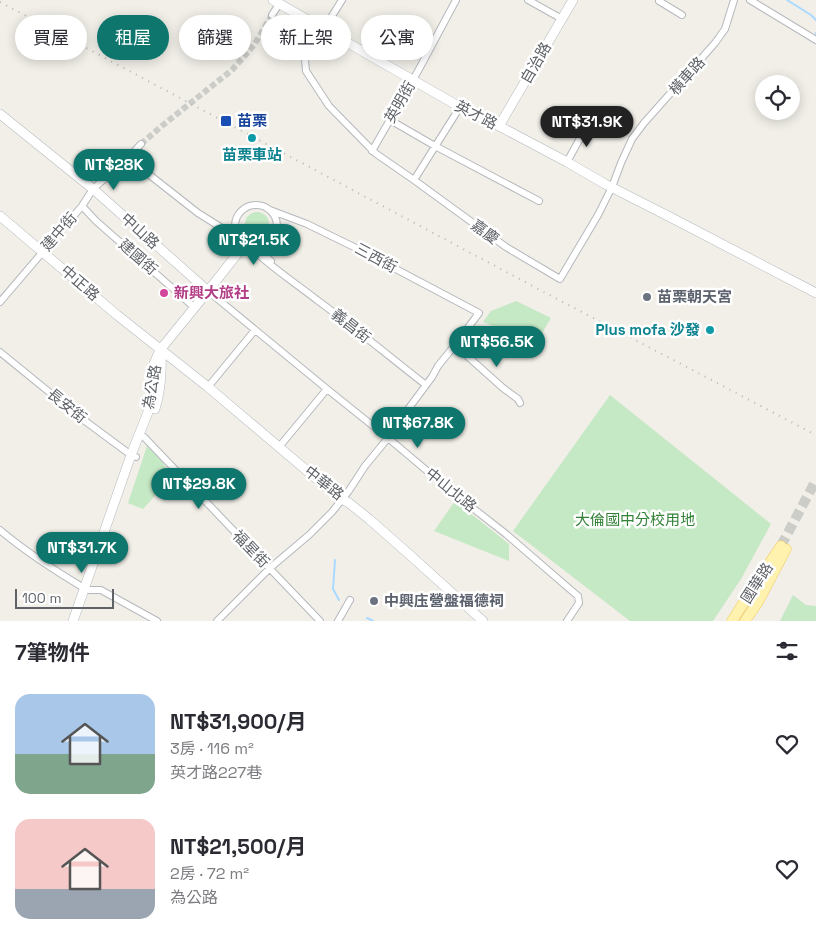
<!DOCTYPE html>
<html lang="zh-TW">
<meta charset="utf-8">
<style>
:root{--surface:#fff;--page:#f2f2f3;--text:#2b2b33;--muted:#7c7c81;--accent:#0f766e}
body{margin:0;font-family:"Space Grotesk","Noto Sans TC",sans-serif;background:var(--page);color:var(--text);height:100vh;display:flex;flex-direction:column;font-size:19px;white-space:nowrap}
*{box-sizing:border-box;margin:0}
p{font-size:16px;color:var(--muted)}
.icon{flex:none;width:28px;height:28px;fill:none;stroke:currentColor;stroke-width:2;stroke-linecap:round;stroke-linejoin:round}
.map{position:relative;height:621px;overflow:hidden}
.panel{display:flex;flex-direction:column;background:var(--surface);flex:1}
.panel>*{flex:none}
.guide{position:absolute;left:15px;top:15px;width:500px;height:45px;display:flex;gap:10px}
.fabs{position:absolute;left:755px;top:75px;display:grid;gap:10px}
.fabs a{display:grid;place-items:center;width:45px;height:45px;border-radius:50%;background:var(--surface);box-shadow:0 2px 12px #0003;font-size:25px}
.scale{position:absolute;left:15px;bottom:12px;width:99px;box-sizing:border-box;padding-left:5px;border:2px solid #5f6368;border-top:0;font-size:14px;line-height:18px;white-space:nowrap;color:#5f6368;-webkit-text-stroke:4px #fff;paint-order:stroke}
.price{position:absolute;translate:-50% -42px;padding:0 11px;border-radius:18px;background:var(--accent);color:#fff;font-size:16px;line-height:32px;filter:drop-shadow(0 1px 2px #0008)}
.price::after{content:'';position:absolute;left:50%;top:30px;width:15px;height:11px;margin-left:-8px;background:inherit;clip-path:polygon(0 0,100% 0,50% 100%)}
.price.on{background:#222;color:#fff}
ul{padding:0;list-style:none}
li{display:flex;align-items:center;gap:15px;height:125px;padding:0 15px}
li span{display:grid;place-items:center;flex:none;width:140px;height:100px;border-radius:15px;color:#555}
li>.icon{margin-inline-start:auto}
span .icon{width:60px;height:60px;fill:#fffc;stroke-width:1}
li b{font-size:21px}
h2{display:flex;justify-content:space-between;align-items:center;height:60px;padding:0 15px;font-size:21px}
.chip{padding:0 18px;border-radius:22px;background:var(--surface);box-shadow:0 2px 12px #0003;font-size:18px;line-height:45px}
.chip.on{background:var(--accent);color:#fff}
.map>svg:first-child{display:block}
</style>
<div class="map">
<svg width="816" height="621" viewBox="0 0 816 621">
<rect width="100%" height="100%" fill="#f1efe8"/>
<path fill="#c5e8c5" d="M245 224a12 12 0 1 1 24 0a12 12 0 1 1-24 0Z
M516,301L551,318L532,350L505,331L483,322L491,311Z
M610,395L771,524L741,579L713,621H630L513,531Z
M147,446L162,461L171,478L143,509L128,503Z
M455,501L509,544V561L434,531Z
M793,595L806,605L816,606V621H780Z"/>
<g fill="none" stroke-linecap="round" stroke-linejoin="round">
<path stroke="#aadaff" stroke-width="2" d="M787,0L811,15L816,20
M816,34V33
M335,560L333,589L339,600
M367,618L373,621"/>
<path stroke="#ccccc8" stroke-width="6" stroke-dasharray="6 3" stroke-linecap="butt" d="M141,144L163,125L232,70L254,45L272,15"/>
<path stroke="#ccccc8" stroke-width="10" stroke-dasharray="10 5" stroke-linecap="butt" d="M781,546L816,480"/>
<g stroke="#b5b8bc" stroke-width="8">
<path id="street" d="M342,0L305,59L306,71L329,106L375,153L414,180L506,247L560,279L598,215L612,187L621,163L632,139L644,123L715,43L725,29L734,0
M528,0L562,19
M750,0L816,40
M659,1L682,15
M272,15L279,4
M390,120L435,146L539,201
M372,151L418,71L456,0
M128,158L198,213L238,238
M567,162L588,124
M414,180L460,107
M235 226a21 21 0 1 1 42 0a21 21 0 1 1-42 0Z
M82,206L96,221L195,308
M248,245C269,266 294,282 317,300C354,327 390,357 426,385
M271,261L265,256L271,240
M208,291L327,389L388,438L451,491L506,534L572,591L578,596L579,603L567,621
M0,302L82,206L93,189L128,158L141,144
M455,345L503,388L518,399L520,403
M0,352L81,418L131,455L136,457
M208,387L255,330
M139,435L144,437L320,621
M279,447L327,389
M0,530C27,553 54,570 84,588L89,590H101L157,621
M217,621L270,568L309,535L332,512L348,492L365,466L388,438L406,412L432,377L438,366L455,345L479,313L358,249L307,224L270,210
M338,621L350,600"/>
</g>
<g stroke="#b6babf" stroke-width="10">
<path id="secondary" d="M273,0L460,107L499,126L567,162L605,184L670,217L816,293
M0,114L93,189L208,291
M499,126L573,0
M0,216L117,315L208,387L338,497L349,503L369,519L411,556L483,621
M155,409C161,390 162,373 161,353
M73,621L131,455L150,407L153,387V366L160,350L208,291L245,244"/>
</g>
<g stroke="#f2c960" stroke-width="11">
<path id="primary" d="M732,621L758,580L781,546
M745,621L758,602L786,549"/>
</g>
<use href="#street" stroke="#fff" stroke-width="6"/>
<use href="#secondary" stroke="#fff" stroke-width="9"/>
<use href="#primary" stroke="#fff2af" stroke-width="10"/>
<path stroke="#b6b7b8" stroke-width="2" stroke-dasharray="1 6" stroke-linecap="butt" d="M0,2L542,291L816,435"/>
</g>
<rect fill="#1a4fb4" stroke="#fff" stroke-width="2" x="220" y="115" width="12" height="12" rx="2.5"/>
<g fill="#0f9aa8" stroke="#fff" stroke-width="2">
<circle cx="252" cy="138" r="5"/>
<circle cx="710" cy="330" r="5"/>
</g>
<circle fill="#d1479c" stroke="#fff" stroke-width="2" cx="164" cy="293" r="5"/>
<g fill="#6b7280" stroke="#fff" stroke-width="2">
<circle cx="647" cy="297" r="5"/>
<circle cx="374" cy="601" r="5"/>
</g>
<g text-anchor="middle" stroke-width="5" stroke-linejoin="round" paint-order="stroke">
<g font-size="15" fill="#5f6368" stroke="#fff">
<text transform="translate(536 63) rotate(-60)" y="5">自治路</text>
<text transform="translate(687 76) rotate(-48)" y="5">橫車路</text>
<text transform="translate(400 102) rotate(-60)" y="5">英明街</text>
<text transform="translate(476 115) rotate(27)" y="5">英才路</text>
<text transform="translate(140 231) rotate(42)" y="5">中山路</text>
<text transform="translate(59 232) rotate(-49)" y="5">建中街</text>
<text transform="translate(485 232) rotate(36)" y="5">嘉慶</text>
<text transform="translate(138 257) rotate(41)" y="5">建國街</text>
<text transform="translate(376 258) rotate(28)" y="5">三西街</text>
<text transform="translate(80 283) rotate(41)" y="5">中正路</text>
<text transform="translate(351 326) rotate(38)" y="5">義昌街</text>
<text transform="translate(152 387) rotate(-80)" y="5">為公路</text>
<text transform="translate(67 406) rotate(39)" y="5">長安街</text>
<text transform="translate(324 483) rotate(38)" y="5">中華路</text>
<text transform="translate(451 490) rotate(39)" y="5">中山北路</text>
<text transform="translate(251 549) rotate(46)" y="5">福星街</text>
<text transform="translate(757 583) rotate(-57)" y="5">國華路</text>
</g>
<g font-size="15" font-weight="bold" fill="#164399" stroke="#fff" text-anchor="start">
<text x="237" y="126">苗栗</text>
</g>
<g font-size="15" font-weight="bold" fill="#0d838f" stroke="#fff">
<text x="252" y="160">苗栗車站</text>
<text x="700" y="335" text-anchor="end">Plus mofa 沙發</text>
</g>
<g font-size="15" font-weight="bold" fill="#b23c85" stroke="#fff" text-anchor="start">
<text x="174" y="298">新興大旅社</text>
</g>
<g font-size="15" font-weight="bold" fill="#5b616d" stroke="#fff" text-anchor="start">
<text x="657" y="302">苗栗朝天宮</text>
<text x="384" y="606">中興庒營盤福德祠</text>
</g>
<g font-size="15" fill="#348238" stroke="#fff">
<text x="635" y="525">大倫國中分校用地</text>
</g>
</g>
</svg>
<div class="fabs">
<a><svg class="icon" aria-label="locate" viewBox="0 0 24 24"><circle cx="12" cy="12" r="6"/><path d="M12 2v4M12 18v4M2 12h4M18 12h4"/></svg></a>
</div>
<div class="scale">100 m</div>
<b class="price on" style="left:587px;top:148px">NT$31.9K</b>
<b class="price" style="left:114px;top:191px">NT$28K</b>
<b class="price" style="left:254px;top:266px">NT$21.5K</b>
<b class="price" style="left:497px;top:368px">NT$56.5K</b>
<b class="price" style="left:418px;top:449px">NT$67.8K</b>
<b class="price" style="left:199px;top:510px">NT$29.8K</b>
<b class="price" style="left:82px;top:574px">NT$31.7K</b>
<div class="guide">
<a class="chip">買屋</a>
<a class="chip on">租屋</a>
<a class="chip">篩選</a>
<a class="chip">新上架</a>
<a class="chip">公寓</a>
</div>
</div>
<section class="panel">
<h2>7筆物件<svg class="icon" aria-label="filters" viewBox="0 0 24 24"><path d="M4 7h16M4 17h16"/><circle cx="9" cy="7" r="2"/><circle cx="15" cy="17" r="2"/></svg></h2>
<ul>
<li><span style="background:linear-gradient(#a9c7e8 60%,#7fa58c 0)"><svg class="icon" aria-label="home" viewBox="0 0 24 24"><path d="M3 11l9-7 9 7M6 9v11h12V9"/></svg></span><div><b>NT$31,900/月</b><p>3房 · 116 m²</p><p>英才路227巷</p></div><svg class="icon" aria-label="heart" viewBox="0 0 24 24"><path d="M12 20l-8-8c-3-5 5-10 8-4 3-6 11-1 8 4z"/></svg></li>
<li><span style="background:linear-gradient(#f6c9c9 70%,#9aa5b1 0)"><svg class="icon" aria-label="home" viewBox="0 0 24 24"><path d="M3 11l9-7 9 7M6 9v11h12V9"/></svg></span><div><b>NT$21,500/月</b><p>2房 · 72 m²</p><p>為公路</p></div><svg class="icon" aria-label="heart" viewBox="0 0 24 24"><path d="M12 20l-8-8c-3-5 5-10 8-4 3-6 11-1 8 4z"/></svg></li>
</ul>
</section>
